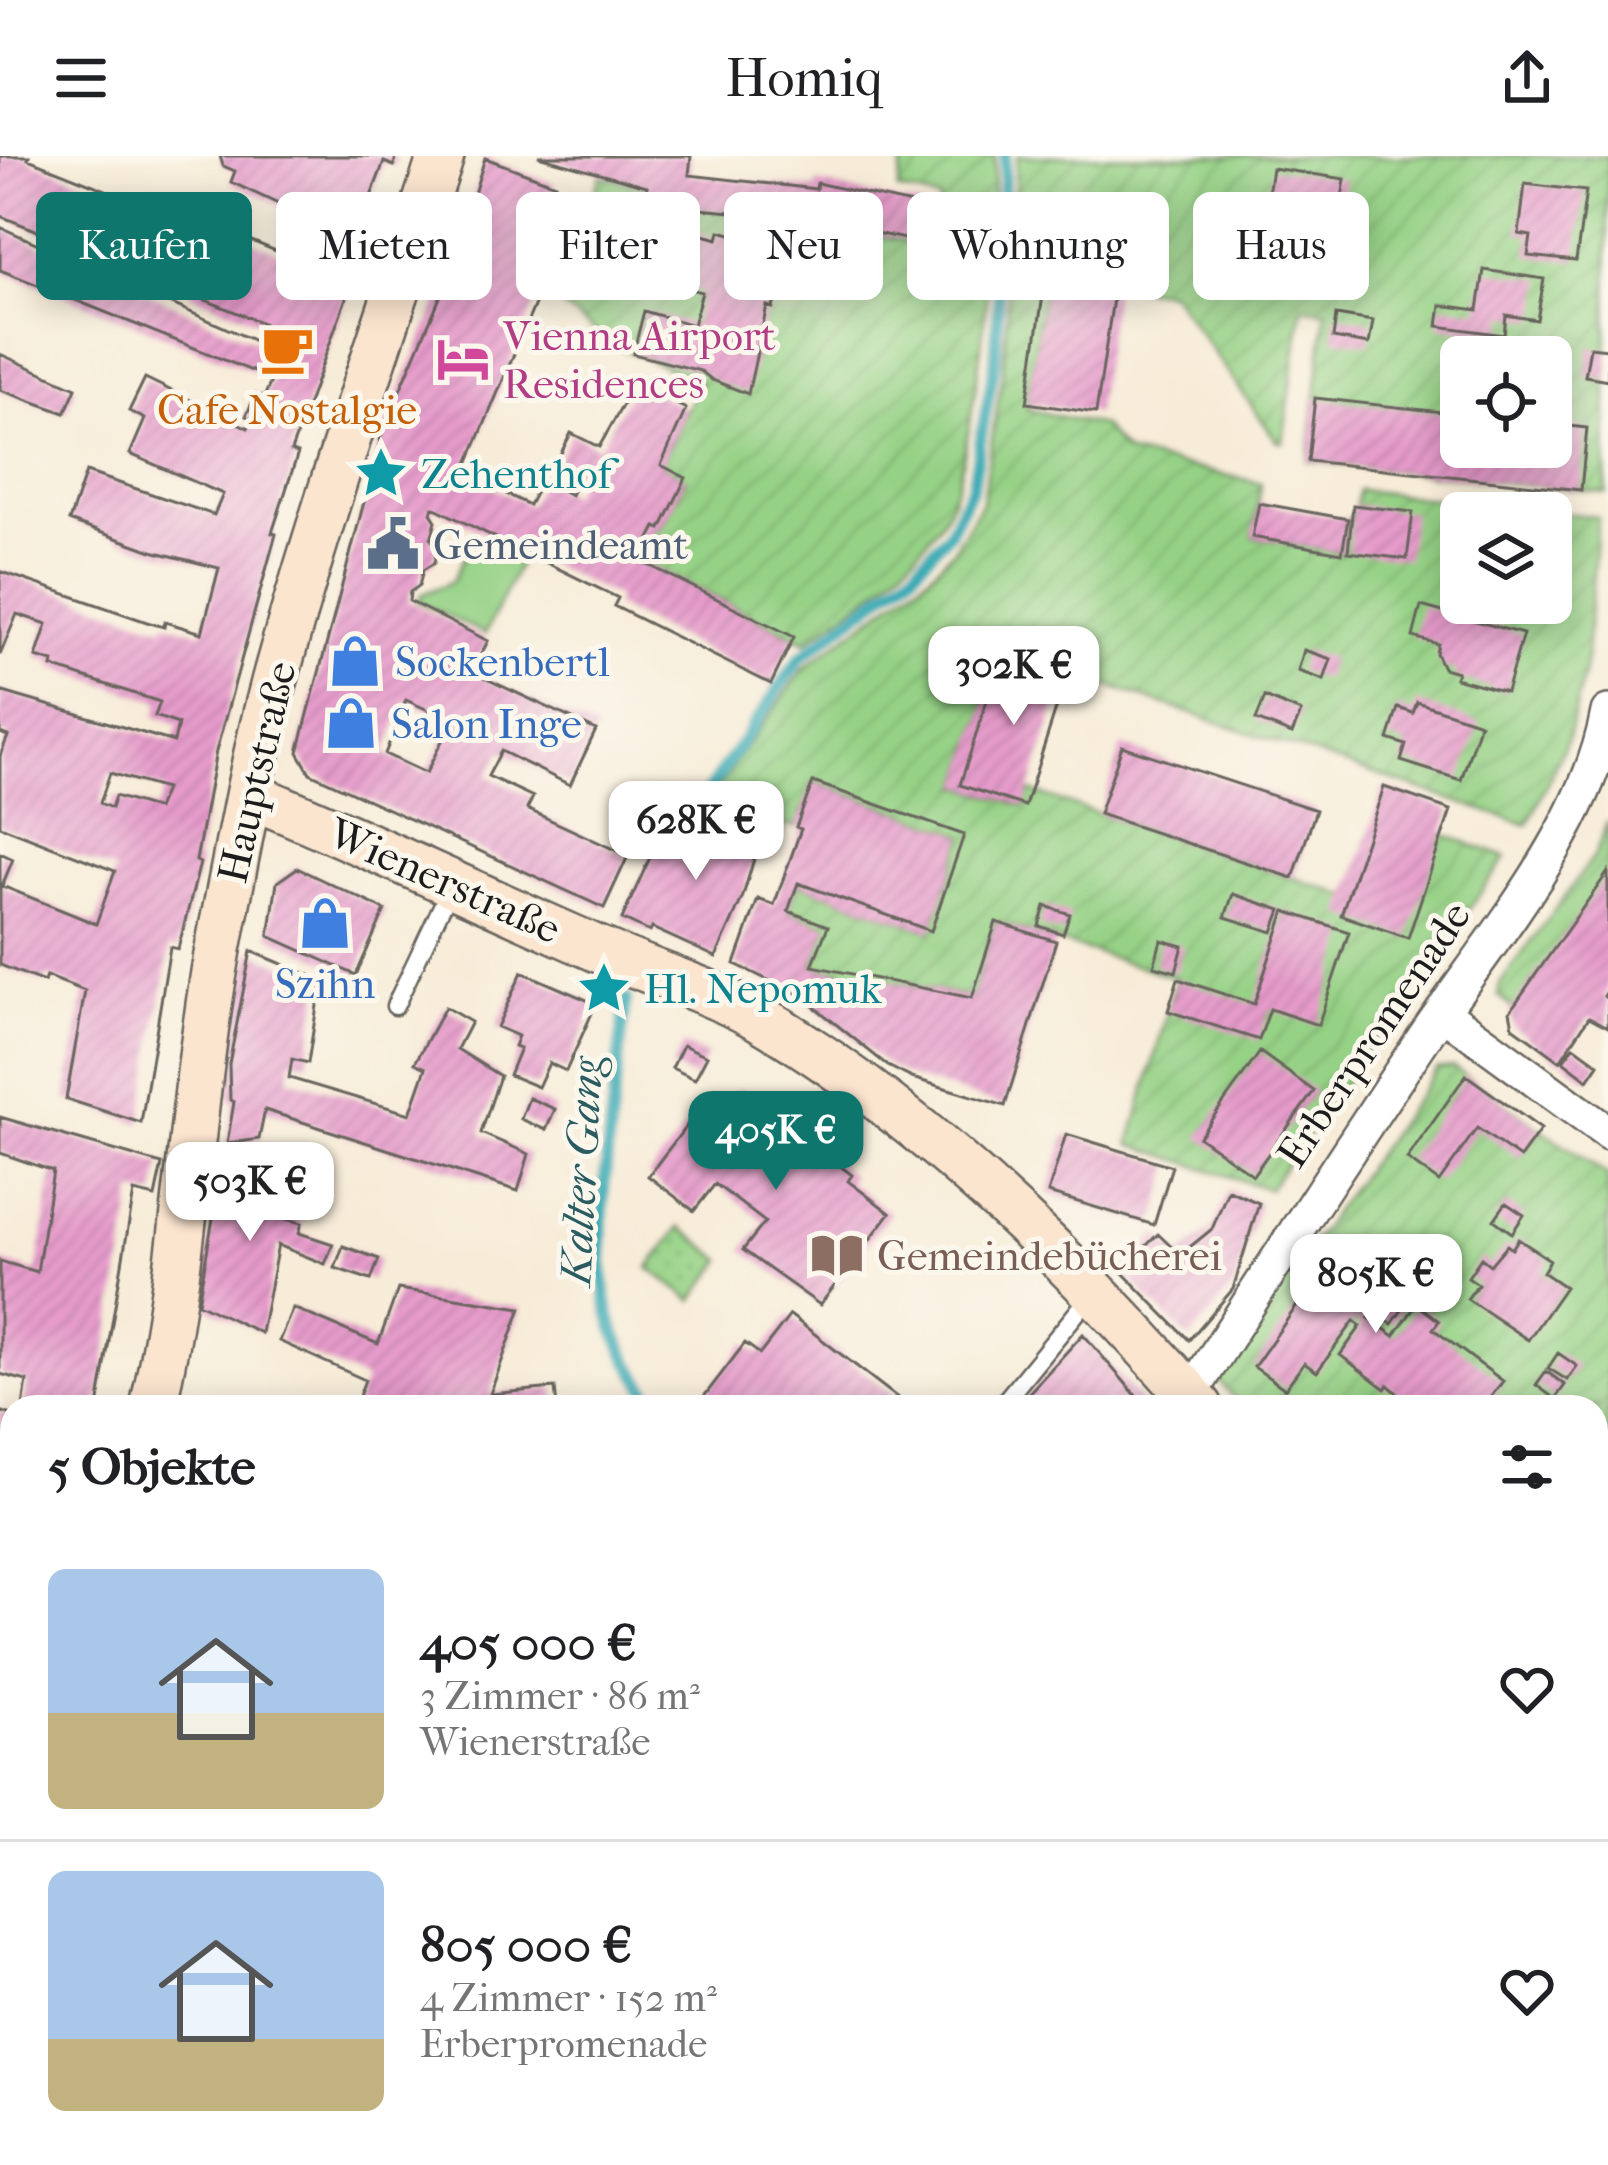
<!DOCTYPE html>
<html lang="de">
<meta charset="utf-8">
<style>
:root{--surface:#fff;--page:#f2f2f2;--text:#202124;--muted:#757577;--line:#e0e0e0;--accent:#0f766e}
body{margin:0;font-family:"IM FELL French Canon",serif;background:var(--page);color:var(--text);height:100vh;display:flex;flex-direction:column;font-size:45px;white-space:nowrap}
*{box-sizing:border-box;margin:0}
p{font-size:39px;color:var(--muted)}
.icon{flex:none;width:66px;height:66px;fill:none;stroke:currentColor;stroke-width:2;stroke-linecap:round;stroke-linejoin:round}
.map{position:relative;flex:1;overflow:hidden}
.sheet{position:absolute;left:0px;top:1239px;width:1608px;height:771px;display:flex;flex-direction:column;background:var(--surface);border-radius:36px 36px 0 0;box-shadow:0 6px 30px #0003}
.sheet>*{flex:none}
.top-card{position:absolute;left:36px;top:36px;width:1536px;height:108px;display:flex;gap:24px}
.controls{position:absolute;left:1440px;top:180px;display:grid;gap:24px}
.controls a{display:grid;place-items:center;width:132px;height:132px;border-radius:18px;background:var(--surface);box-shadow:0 6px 30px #0003;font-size:60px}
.price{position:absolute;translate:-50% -102px;padding:0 27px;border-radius:24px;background:#fff;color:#222;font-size:39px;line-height:78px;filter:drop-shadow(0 3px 6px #0008)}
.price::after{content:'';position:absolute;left:50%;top:72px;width:36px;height:27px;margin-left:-18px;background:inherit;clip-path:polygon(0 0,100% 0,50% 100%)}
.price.on{background:var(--accent);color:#fff}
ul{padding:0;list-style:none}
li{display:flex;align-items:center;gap:36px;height:300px;padding:0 48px}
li+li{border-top:3px solid var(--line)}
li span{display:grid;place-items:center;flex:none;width:336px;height:240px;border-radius:18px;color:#555}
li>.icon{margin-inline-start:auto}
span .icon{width:144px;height:144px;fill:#fffc;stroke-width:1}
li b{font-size:51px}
h2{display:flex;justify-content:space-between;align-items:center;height:144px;padding:0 48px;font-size:51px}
.chip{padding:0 42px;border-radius:18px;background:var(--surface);box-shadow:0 6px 30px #0003;font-size:42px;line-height:108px}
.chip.on{background:var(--accent);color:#fff}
header{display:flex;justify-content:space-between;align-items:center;height:156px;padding:0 48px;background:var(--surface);font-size:54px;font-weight:600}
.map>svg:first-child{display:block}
</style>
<header><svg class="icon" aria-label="menu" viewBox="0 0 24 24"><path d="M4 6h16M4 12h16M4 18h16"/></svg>Homiq<svg class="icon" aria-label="share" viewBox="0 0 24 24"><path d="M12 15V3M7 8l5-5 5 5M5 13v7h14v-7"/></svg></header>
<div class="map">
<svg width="1608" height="2009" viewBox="0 0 1608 2009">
<defs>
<pattern id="park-dots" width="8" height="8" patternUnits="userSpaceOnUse" patternTransform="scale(3)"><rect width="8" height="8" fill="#96d286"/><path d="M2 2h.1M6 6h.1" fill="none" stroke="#81b473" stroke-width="1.8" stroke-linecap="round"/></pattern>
<pattern id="garden-furrows" width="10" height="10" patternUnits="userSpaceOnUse" patternTransform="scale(3)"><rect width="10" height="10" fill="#96d286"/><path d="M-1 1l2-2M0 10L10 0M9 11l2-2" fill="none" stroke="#81b473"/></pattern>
<pattern id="building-hatch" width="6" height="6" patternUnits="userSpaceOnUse" patternTransform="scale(3)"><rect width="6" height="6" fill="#e69bcb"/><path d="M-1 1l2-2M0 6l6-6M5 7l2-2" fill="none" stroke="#c585ae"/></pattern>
</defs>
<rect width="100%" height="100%" fill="#fbf7ec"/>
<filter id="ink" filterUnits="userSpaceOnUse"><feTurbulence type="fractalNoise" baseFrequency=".00833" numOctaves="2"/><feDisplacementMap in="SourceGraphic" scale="24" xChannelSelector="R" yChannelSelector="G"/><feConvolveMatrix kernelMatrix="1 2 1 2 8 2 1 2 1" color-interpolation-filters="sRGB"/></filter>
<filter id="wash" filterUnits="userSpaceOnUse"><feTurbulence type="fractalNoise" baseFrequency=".004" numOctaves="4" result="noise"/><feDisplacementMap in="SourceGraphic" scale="48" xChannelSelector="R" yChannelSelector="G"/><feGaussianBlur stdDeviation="2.7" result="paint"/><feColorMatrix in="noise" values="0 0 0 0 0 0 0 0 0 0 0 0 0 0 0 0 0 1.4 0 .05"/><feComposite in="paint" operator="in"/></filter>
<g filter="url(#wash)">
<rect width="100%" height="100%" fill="#f7ecd8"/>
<path fill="#96d286" stroke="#597751" stroke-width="3" d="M472,382L520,405L485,478L418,445L421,439L453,425Z"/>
<path fill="url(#park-dots)" stroke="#597751" stroke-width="3" d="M680,1071L723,1104L693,1145L649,1112Z"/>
<path fill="url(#garden-furrows)" stroke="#597751" stroke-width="3" fill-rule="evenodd" d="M904,0H995C991,90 986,178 970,266C963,303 959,340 937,371C903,420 853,451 806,486L639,404L656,371L661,373L686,323L661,309L700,225L613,189L557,146L600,20L647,30L645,48L807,63L929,91L940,44L898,34Z
M1017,0H1608L1606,337L1308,305L1326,154L1302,151L1283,286L1277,285L1170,136L1045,119L1027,253L1102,270L1125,297L1261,327L1253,381L1341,397L1348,363H1351L1359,334L1598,361L1585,511L1568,582L1528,669L1003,495L960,630L1024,650L1030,635L1348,740L1442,678L1506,701L1268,1033L1130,988L1177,822L996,766L972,842L812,810L827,770L788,755L798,727L931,775L964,679L814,626L796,671L785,668L779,687L703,651L805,511L929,419L953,394L982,346L1003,215ZM1461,201H1551V291H1461ZM1461,357H1551V447H1461Z
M1608,665V796L1512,852L1498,839L1500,828L1595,699Z
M1453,911L1608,1020V1652L1596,1639V1251H1242L1215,1221L1437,913Z
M819,1998H1255L1274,2009H815Z"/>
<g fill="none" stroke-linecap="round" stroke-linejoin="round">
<path stroke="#3aabb6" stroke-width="12" d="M669,692L800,502L914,415L948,378L972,331L995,205L1005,0
M626,843C617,929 586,1091 613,1170C623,1198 641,1227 659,1251
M800,2009L804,1998"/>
</g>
<g id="blocks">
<path fill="url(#building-hatch)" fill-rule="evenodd" d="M0,0H29L28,3L173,61L176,54L283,98L286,88L293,90L304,60L231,26L235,15L223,10L220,0H396L394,10L384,6L356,80L367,84L291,295L298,297L272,377L276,378L216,595L196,705L200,707L178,793L170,791L141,967L66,943L85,835L46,820L44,826L0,809V697L13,703L2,730L96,768L115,715L0,670V600L8,580L0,577V535L174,586L178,568L155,560L160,546L52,511L53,506L36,501L47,468L17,458L0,499V415L147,466L164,471L165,466L202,477L219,412L152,395L69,365L86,316L214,359L223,338L130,298L145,263L129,255L145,222L248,272L252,263L246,260L256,238L264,241L272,223L0,114V71L255,185L263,167L190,138L202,106L93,62L81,92L0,60ZM110,617L165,633L157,653L115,640L111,652L100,647Z
M538,0H691L689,19L816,33L817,27L938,54L935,68L992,79L988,100L807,63L644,48L647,30Z
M485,2L555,28L523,127L540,136L464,317L529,349L542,324L571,339L581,318L557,305L571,277L599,291L635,227L686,253L661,309L686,322L661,373L656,371L639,404L794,481L771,528L614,450L618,442L433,351L431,357L436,365L431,383L437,393L434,407L423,414L419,430L410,436L409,445L488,485L472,516L596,574L570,629L501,595L488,620L533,641L527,653L628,700L604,752L310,617L298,596L383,274L459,97L456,96ZM406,544L452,565L426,617L385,598Z
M1272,12L1345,23L1334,93L1279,85L1275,107L1247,102L1254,55L1265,57Z
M1525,28L1586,35L1576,105L1528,100L1531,80L1519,78Z
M1108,59L1130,63L1122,106L1070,96L1075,72L1104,77Z
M669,70L718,83L720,75L738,80L736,88L787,101L773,152L767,150L748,238L712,224L701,215L633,198L644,155L693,169L702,136L654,124Z
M1484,114L1544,123L1537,164L1506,159L1504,179L1438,170L1441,149L1478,154Z
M1045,126L1114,136L1096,257L1027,247Z
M1336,159L1373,165L1369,188L1333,182Z
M1590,191L1608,193V224L1585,220Z
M0,198L76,232L65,257L0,234Z
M1315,242L1461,258V291H1551V268L1587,272L1581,334L1308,305Z
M1259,347L1348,363L1342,397L1252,381Z
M1353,349L1413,356L1407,403L1348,396Z
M1421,450L1523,478L1506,536L1455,522L1457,516L1443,512L1436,497L1438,488L1413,481Z
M1003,494L1068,515L1025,650L960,629Z
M1304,494L1331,503L1324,524L1298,515Z
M1265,541L1301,556L1292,578L1256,564Z
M1417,546L1480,567L1461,624L1401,605L1406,589L1388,583L1398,552L1413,557Z
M1122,590L1316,654L1293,722L1099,658Z
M813,626L964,679L931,775L798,727L788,755L828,770L812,810L972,842L996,766L1056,785L1005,950L912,922L888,910L801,840L735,808L758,743L774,749L801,673L796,671Z
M1384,631L1451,654L1408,782L1341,759Z
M703,651L761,679L743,740L716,801L652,772L650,776L622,763L657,686L679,696Z
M297,712L385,754L356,819L269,780L277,726Z
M1608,716V834L1604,840L1608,844V871L1589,861L1560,905L1513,871L1510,855Z
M1233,738L1281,754L1273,776L1225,761Z
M1045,750L1070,758L1063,778L1039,770Z
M1285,755L1349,776L1318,869L1270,853L1259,884L1168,855L1178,823L1254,848Z
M1161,784L1183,790L1176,816L1154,810Z
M251,795L321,824L308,907L292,903L289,922L410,958L426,912L415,907L445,851L471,866L457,893L500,920L481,977L529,998L518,1035L265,954L259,983L227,988L234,946L230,944L229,908Z
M522,816L596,848L566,915L549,907L538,931L509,919L520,892L514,890L518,880L497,871Z
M683,889L707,900L695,923L672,912Z
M1574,890L1599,908L1588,924L1563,905Z
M1260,896L1314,935L1253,1019L1199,981Z
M1466,919L1541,973L1520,1002L1477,972L1439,1026L1407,1003Z
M739,932L852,1019L848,1025L890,1057L820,1149L743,1094L765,1066L722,1033L715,1028L694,1055L648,1020L694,960L709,971Z
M529,942L555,953L546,974L521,963Z
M0,961L162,1008L155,1041L134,1036L98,1251H23L27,1225L0,1218V1105L37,1116L53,1015L0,997Z
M1066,978L1172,1010L1154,1069L1048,1037Z
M223,1006L287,1018L278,1061L302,1067L299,1077L333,1088L325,1108L278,1089L261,1177L198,1147Z
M1228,1034L1259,1047L1233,1133L1189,1184L1121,1115L1158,1078L1180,1099L1212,1073Z
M1506,1047L1524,1059L1512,1077L1494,1064Z
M1345,1081L1393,1114L1398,1106L1423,1124L1392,1168L1374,1155L1369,1162L1394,1180L1417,1148L1439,1165L1433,1173L1503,1225L1483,1251H1469L1456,1242L1448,1251H1384L1397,1237L1388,1229L1385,1233L1340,1199L1361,1170L1354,1165L1317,1216L1304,1207L1285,1233L1254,1211Z
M1518,1083L1550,1104L1543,1116L1565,1131L1528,1184L1467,1143L1478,1128L1468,1121L1481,1102L1490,1109L1507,1089L1512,1093Z
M343,1090L379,1103L371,1124L335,1112Z
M398,1133L521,1152L490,1238L555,1232L557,1251H355L365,1224L279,1185L293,1152L378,1188Z
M790,1159L903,1246L899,1251H704L699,1247L745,1187L760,1198Z
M1083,1178L1146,1251H1016Z
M1558,1197L1577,1210L1567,1224L1548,1212Z
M1546,1215L1565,1229L1555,1243L1536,1229Z
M0,1255L12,1259V1329L0,1324Z
M0,1364L12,1369L11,1668L0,1664V1444L8,1414L0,1410Z
M12,1888V1943L0,1938V1918Z
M0,1969L12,1974V1998H66L61,2009H0Z
M392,1998H527L521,2009H387Z"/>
</g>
</g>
<g filter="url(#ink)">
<use href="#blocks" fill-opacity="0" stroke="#69655e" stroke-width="3"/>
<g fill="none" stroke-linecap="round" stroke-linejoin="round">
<g stroke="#69655e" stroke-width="21">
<path id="lane" d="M395,850L452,729
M1000,1251L1092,1138"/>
</g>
<g stroke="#69655e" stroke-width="38">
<path id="street" d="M1442,856L1608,977
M1190,1239C1267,1119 1345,999 1425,880C1491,783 1587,673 1608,556
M1596,1704L1608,1703"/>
</g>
<g stroke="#69655e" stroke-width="50">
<path id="secondary" d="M249,639C370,688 487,745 607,797C657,819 710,834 758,861C922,957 1075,1108 1200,1251
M153,1251C189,1091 191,927 223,767C241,678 256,588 281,501C328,333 387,167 441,0
M0,1817L12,1781
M1596,1819L1608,1858"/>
</g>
<use href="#lane" stroke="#fff" stroke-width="16"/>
<use href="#street" stroke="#fff" stroke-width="33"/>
<use href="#secondary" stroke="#fce5cf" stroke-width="45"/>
</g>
</g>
<defs>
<g id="cafe-bare" transform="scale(4.14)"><path d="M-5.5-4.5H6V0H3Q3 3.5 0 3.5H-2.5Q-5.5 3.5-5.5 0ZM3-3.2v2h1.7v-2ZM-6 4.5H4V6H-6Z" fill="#e8710a" stroke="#fbf7ec" stroke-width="2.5" paint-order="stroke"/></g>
<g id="hotel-bare" transform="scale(4.14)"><path d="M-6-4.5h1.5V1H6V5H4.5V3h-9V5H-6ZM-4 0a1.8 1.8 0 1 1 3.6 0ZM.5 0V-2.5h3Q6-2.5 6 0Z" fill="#d1479c" stroke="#fbf7ec" stroke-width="2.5" paint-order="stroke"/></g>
<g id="sight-bare" transform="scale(4.14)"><path d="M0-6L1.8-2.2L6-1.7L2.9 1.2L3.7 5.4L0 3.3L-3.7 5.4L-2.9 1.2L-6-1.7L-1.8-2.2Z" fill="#0f9aa8" stroke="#fbf7ec" stroke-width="2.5" paint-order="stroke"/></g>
<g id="civic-bare" transform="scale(4.14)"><path d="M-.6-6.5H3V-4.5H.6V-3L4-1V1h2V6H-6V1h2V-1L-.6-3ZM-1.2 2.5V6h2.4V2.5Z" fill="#5c6f8a" stroke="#fbf7ec" stroke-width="2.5" paint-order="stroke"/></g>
<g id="shop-bare" transform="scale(4.14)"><path d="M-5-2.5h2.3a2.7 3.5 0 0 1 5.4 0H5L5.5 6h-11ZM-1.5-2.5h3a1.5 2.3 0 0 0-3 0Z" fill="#3f7fe0" stroke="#fbf7ec" stroke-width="2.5" paint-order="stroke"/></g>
<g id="library-bare" transform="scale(4.14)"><path d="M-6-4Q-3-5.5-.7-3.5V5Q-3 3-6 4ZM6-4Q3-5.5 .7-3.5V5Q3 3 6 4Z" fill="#8d6e63" stroke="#fbf7ec" stroke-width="2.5" paint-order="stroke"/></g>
</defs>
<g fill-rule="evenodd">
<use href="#cafe-bare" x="287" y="193"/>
<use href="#hotel-bare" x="463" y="203"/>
<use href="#sight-bare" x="381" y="317"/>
<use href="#civic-bare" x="393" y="388"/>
<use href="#shop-bare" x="355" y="505"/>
<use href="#shop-bare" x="351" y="567"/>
<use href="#shop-bare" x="325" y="767"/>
<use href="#sight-bare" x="604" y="832"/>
<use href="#library-bare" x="837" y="1099"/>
</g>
<g text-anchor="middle" stroke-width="10" stroke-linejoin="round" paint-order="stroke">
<g font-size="42" fill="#b23c85" stroke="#fbf7ec" text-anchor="start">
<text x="503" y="194">Vienna Airport<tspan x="503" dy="48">Residences</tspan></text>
</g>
<g font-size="42" fill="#c56008" stroke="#fbf7ec">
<text x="287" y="268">Cafe Nostalgie</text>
</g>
<g font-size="42" fill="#0d838f" stroke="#fbf7ec" text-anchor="start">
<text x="421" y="332">Zehenthof</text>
<text x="644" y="847">Hl. Nepomuk</text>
</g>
<g font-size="42" fill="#4e5e75" stroke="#fbf7ec" text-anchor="start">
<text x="433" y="403">Gemeindeamt</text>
</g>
<g font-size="42" fill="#366cbe" stroke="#fbf7ec" text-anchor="start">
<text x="395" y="520">Sockenbertl</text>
<text x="391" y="582">Salon Inge</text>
<text x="325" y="842" text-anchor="middle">Szihn</text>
</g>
<g font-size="42" fill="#1c1c1c" stroke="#fbf7ec">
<text transform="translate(256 616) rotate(-77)" y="15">Hauptstraße</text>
<text transform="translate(445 724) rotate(24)" y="15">Wienerstraße</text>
<text transform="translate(1373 878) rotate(-56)" y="15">Erberpromenade</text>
</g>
<g font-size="42" fill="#785e54" stroke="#fbf7ec" text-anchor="start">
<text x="877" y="1114">Gemeindebücherei</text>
</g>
<g font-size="45" font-style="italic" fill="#2a5c61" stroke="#fbf7ec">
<text transform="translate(580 1015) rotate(-87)" y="16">Kalter Gang</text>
</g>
</g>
</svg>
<div class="controls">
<a><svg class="icon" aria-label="locate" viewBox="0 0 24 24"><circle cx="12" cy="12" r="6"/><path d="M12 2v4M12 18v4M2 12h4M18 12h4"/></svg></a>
<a><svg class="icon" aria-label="layers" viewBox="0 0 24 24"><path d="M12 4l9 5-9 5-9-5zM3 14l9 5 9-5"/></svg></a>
</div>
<b class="price" style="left:1014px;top:572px">302K €</b>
<b class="price" style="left:696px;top:727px">628K €</b>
<b class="price on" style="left:776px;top:1037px">405K €</b>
<b class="price" style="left:250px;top:1088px">503K €</b>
<b class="price" style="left:1376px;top:1180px">805K €</b>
<div class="top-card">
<a class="chip on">Kaufen</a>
<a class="chip">Mieten</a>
<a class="chip">Filter</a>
<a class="chip">Neu</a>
<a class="chip">Wohnung</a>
<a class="chip">Haus</a>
</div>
<section class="sheet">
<h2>5 Objekte<svg class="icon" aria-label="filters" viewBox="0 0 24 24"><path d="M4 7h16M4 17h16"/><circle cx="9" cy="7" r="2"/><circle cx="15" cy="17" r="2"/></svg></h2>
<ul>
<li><span style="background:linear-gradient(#a9c7e8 60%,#c2b280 0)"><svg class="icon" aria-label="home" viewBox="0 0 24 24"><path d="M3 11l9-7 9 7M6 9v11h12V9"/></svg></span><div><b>405 000 €</b><p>3 Zimmer · 86 m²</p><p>Wienerstraße</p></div><svg class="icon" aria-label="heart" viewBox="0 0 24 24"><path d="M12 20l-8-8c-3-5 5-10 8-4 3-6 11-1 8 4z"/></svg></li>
<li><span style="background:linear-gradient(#a9c7e8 70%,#c2b280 0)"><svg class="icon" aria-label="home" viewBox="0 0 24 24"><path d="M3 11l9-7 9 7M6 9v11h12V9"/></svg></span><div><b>805 000 €</b><p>4 Zimmer · 152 m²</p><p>Erberpromenade</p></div><svg class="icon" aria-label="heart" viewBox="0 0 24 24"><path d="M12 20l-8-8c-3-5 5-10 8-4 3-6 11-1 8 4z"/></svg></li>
</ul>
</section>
</div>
